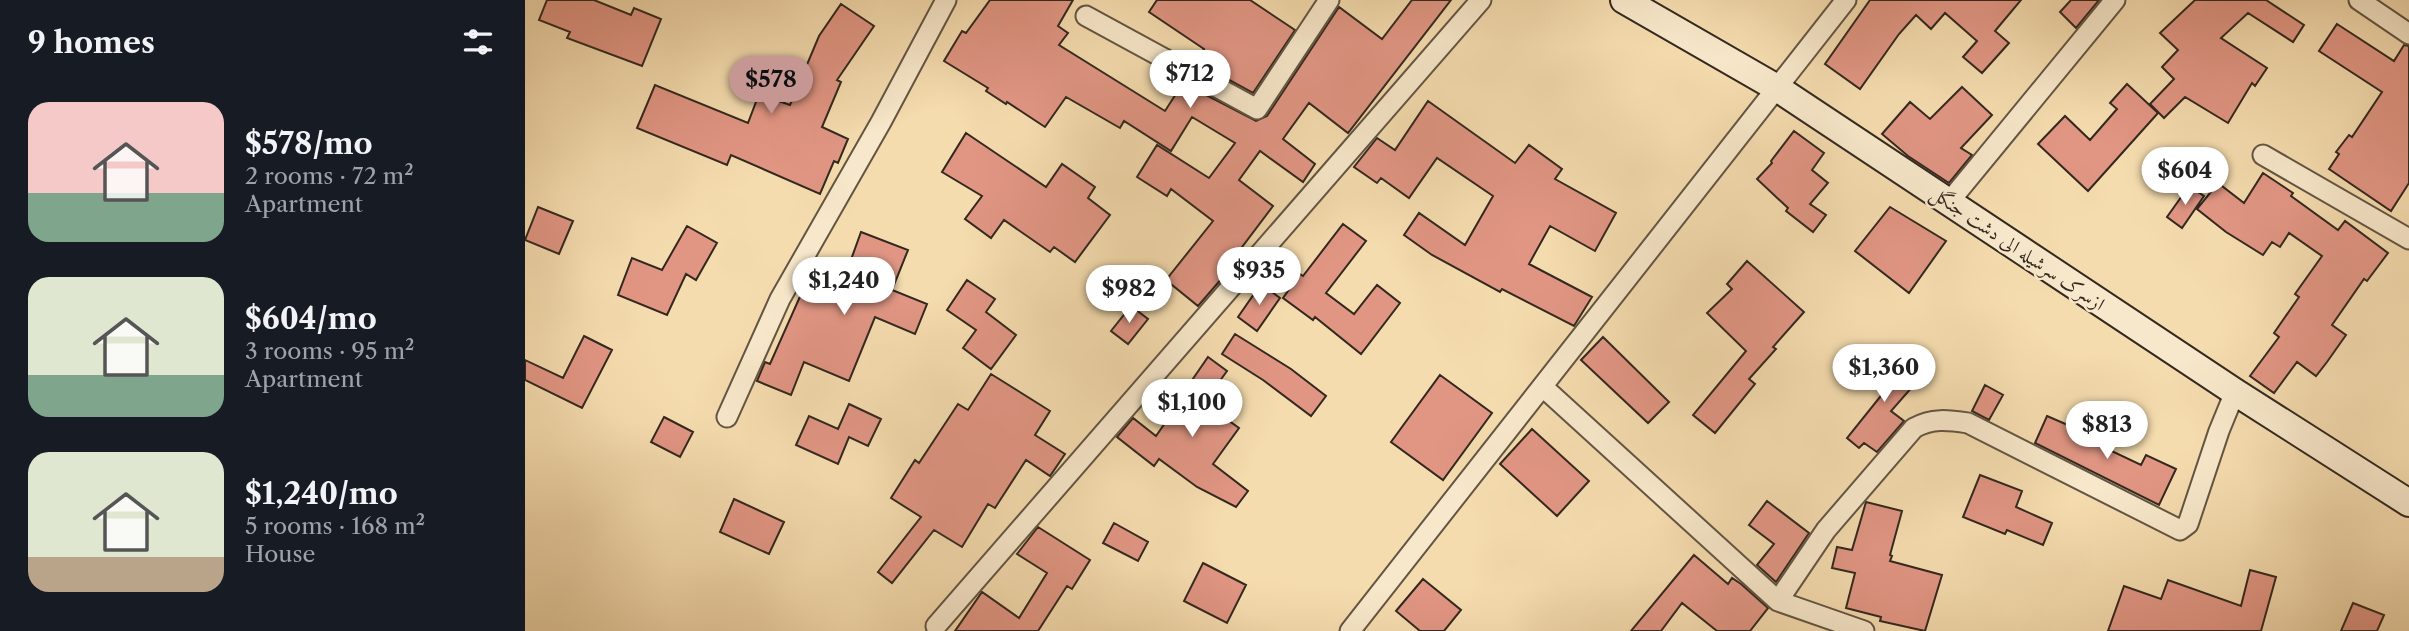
<!DOCTYPE html>
<meta charset="utf-8">
<style>
:root{--surface:#171b24;--page:#20242c;--text:#f1f3f6;--muted:#9ea1a6;--accent:#c59692}
body{margin:0;font-family:"Libre Caslon Text",Amiri,serif;background:var(--page);color:var(--text);height:100vh;display:flex;flex-direction:column;font-size:26px;white-space:nowrap}
*{box-sizing:border-box;margin:0}
p{font-size:23px;color:var(--muted)}
.icon{flex:none;width:38px;height:38px;fill:none;stroke:currentColor;stroke-width:2;stroke-linecap:round;stroke-linejoin:round}
.map{position:relative;flex:1;overflow:hidden}
.sheet{display:flex;flex-direction:column;background:var(--surface);width:525px}
.sheet>*{flex:none}
.price{position:absolute;translate:-50% -60px;padding:0 16px;border-radius:24px;background:#fff;color:#222;font-size:23px;line-height:46px;filter:drop-shadow(0 2px 4px #0008)}
.price::after{content:'';position:absolute;left:50%;top:42px;width:21px;height:16px;margin-left:-10px;background:inherit;clip-path:polygon(0 0,100% 0,50% 100%)}
.price.on{background:var(--accent);color:#111}
ul{padding:0;list-style:none}
li{display:flex;align-items:center;gap:21px;height:175px;padding:0 28px}
li span{display:grid;place-items:center;flex:none;width:196px;height:140px;border-radius:21px;color:#555}
li>.icon{margin-inline-start:auto}
span .icon{width:84px;height:84px;fill:#fffc;stroke-width:1}
li b{font-size:30px}
h2{display:flex;justify-content:space-between;align-items:center;height:84px;padding:0 28px;font-size:30px}
main{display:flex;flex:1;min-height:0}
.map>svg:first-child{display:block}
</style>
<main>
<section class="sheet">
<h2>9 homes<svg class="icon" aria-label="filters" viewBox="0 0 24 24"><path d="M4 7h16M4 17h16"/><circle cx="9" cy="7" r="2"/><circle cx="15" cy="17" r="2"/></svg></h2>
<ul>
<li><span style="background:linear-gradient(#f6c9c9 65%,#7fa58c 0)"><svg class="icon" aria-label="home" viewBox="0 0 24 24"><path d="M3 11l9-7 9 7M6 9v11h12V9"/></svg></span><div><b>$578/mo</b><p>2 rooms · 72 m²</p><p>Apartment</p></div></li>
<li><span style="background:linear-gradient(#dfe7d0 70%,#7fa58c 0)"><svg class="icon" aria-label="home" viewBox="0 0 24 24"><path d="M3 11l9-7 9 7M6 9v11h12V9"/></svg></span><div><b>$604/mo</b><p>3 rooms · 95 m²</p><p>Apartment</p></div></li>
<li><span style="background:linear-gradient(#dfe7d0 75%,#b9a48a 0)"><svg class="icon" aria-label="home" viewBox="0 0 24 24"><path d="M3 11l9-7 9 7M6 9v11h12V9"/></svg></span><div><b>$1,240/mo</b><p>5 rooms · 168 m²</p><p>House</p></div></li>
</ul>
</section>
<div class="map">
<svg width="1884" height="631" viewBox="0 0 1884 631">
<rect width="100%" height="100%" fill="#f5dcaf"/>
<filter id="stains"><feTurbulence type="fractalNoise" baseFrequency=".00286" numOctaves="4"/><feColorMatrix values="0 0 0 0 .2 0 0 0 0 .09 0 0 0 0 .02 0 0 0 .5 -.17"/></filter>
<radialGradient id="worn" r=".72"><stop offset=".6" stop-color="#630" stop-opacity="0"/><stop offset="1" stop-color="#630" stop-opacity=".3"/></radialGradient>
<path fill="#e19684" stroke="#32281f" stroke-width="2" d="M22,0H69L106,15L109,8L136,19L117,66L42,38L45,32L14,20Z
M465,0H548L533,26L543,33L534,45L640,111L658,83L731,121L742,116L814,7L857,39L887,0H926L823,133L784,103L758,139L790,164L778,182L735,151L714,180L748,206L708,259L711,262L673,306L641,280L688,221L646,189L642,196L612,177L632,145L684,178L710,143L667,117L646,151L599,121L595,128L541,97L520,127L482,102L481,104L461,91L463,88L419,61L437,31L441,33Z
M632,0H725L770,30L728,93L671,62L679,49L624,12Z
M1345,0H1496L1470,31L1484,43L1457,73L1438,57L1452,41L1420,13L1406,29L1391,15L1374,34L1335,89L1300,64Z
M1546,0H1574L1551,28L1535,12Z
M1670,0H1741L1779,25L1768,42L1723,13L1696,38L1742,68L1730,86L1727,83L1703,123L1660,97L1639,118L1625,104L1649,79L1637,67L1653,50L1635,33Z
M316,4L349,26L312,80L316,82L297,127L323,139L313,163L309,161L295,194L206,155L202,165L112,128L130,85L223,123L234,94L265,105L294,36Z
M1812,24L1869,61L1879,45L1884,46V183L1866,211L1804,169L1814,154L1811,152L1824,135L1827,137L1857,92L1794,51Z
M1602,84L1633,113L1563,191L1513,144L1540,116L1565,140L1592,109L1585,103Z
M1437,87L1467,115L1436,148L1447,155L1424,183L1383,156L1357,134L1385,102L1405,119Z
M903,101L990,163L1004,145L1037,169L1030,179L1091,213L1070,251L1025,226L1004,264L1067,297L1049,326L977,289L975,292L907,255L879,235L894,213L940,245L968,196L912,158L884,198L856,178L852,183L829,167L852,138L870,150Z
M1269,131L1299,153L1287,170L1303,183L1285,204L1301,215L1288,232L1261,211L1263,208L1232,179L1247,163L1246,161Z
M441,133L521,187L537,164L570,187L563,198L585,215L550,262L529,247L525,252L479,220L466,238L440,219L457,196L417,172Z
M1738,173L1768,193L1766,196L1813,230L1820,221L1863,253L1842,281L1839,279L1807,325L1821,335L1802,362L1791,376L1772,362L1749,393L1725,376L1754,337L1749,333L1774,297L1770,294L1797,256L1764,233L1755,247L1747,242L1738,255L1701,232L1672,209L1693,183L1719,203Z
M1664,186L1679,196L1657,228L1642,217Z
M13,207L48,221L34,254L0,240Z
M1365,207L1421,241L1384,293L1330,251Z
M818,224L841,241L801,293L829,314L852,285L875,303L836,354L790,317L788,320L758,298L775,274L778,276Z
M162,226L192,243L171,280L161,274L142,315L93,295L107,258L137,270Z
M336,232L383,250L367,290L402,304L390,334L350,317L324,381L279,362L266,395L232,381L240,362L245,364L277,292L303,302L318,266L323,268Z
M1222,261L1279,312L1248,347L1251,349L1224,379L1230,384L1190,433L1168,415L1221,351L1182,313L1207,289L1202,284Z
M442,280L470,299L461,312L491,335L466,369L438,348L451,330L422,310Z
M736,284L755,298L732,331L713,317Z
M606,306L623,319L603,344L586,331Z
M710,334L766,369L801,396L786,416L738,380L697,354Z
M59,336L87,350L57,408L0,380V360L38,378Z
M1078,337L1144,402L1123,423L1056,360Z
M1364,352L1395,378L1366,411L1379,421L1352,452L1339,443L1334,448L1322,438L1359,392L1342,377Z
M683,357L702,371L679,403L714,428L688,464L723,491L711,507L672,487L634,459L629,466L592,437L608,418L631,436L667,384L665,383Z
M466,374L525,411L510,435L540,454L525,476L501,460L470,508L463,504L437,547L409,530L367,583L353,572L396,517L366,498L390,460L394,463L433,404L443,410Z
M915,375L967,413L918,480L866,442Z
M1460,385L1478,395L1464,420L1447,411Z
M324,404L356,419L343,446L324,437L313,464L271,445L284,416L313,429Z
M1522,416L1559,432L1557,437L1616,465L1621,455L1651,469L1634,505L1510,443Z
M139,417L168,432L155,457L126,442Z
M1007,429L1064,481L1032,516L975,464Z
M1455,475L1497,491L1491,507L1527,523L1518,545L1482,530L1480,534L1438,517Z
M209,499L259,522L244,554L195,532Z
M1242,501L1284,533L1251,582L1232,565L1249,544L1224,525Z
M1341,502L1377,511L1365,555L1367,556L1365,561L1417,575L1400,631L1355,621L1356,617L1321,608L1330,573L1307,568L1312,547L1327,550Z
M589,523L623,542L613,561L578,543Z
M513,527L565,560L547,589L542,586L513,631H430L457,592L494,618L522,573L492,554Z
M1169,555L1203,584L1207,578L1216,584L1243,608L1225,631H1192L1157,603L1136,631H1106Z
M678,563L721,585L702,623L659,601Z
M1725,570L1751,577L1736,631H1583L1599,586L1636,599L1643,580L1716,606Z
M898,579L936,610L919,631H895L871,611Z
M1828,603L1859,615L1852,631H1816Z"/>
<g fill="none" stroke-linecap="round" stroke-linejoin="round">
<g stroke="#635543" stroke-width="23">
<path id="street" d="M1834,0L1884,34
M561,16L732,109L804,0
M1738,155L1884,239
M1424,202L1590,0
M1018,387L1253,601L1339,631
M202,417L255,299L356,122L421,0
M1253,601L1301,530L1389,428C1407,418 1423,420 1443,423L1655,530L1663,524L1694,431L1710,392
M411,626L956,0
M825,631L1321,0"/>
</g>
<g stroke="#32281f" stroke-width="30">
<path id="secondary" d="M1099,0L1252,88L1710,392L1884,503"/>
</g>
<use href="#street" stroke="#f8e8cb" stroke-width="19"/>
<use href="#secondary" stroke="#f8e8cb" stroke-width="26"/>
</g>
<g text-anchor="middle" stroke-width="5" stroke-linejoin="round" paint-order="stroke">
<g font-size="19" fill="#32281f" stroke="#f8e8cb">
<text transform="translate(1493 248) rotate(34)" y="7">ازسرک سرشیله الی دشت جنگل</text>
</g>
</g>
<rect width="100%" height="100%" filter="url(#stains)"/>
<rect width="100%" height="100%" fill="url(#worn)"/>
</svg>
<b class="price" style="left:665px;top:110px">$712</b>
<b class="price on" style="left:246px;top:116px">$578</b>
<b class="price" style="left:1660px;top:207px">$604</b>
<b class="price" style="left:734px;top:307px">$935</b>
<b class="price" style="left:319px;top:317px">$1,240</b>
<b class="price" style="left:604px;top:325px">$982</b>
<b class="price" style="left:1359px;top:404px">$1,360</b>
<b class="price" style="left:667px;top:439px">$1,100</b>
<b class="price" style="left:1582px;top:461px">$813</b>
</div>
</main>
